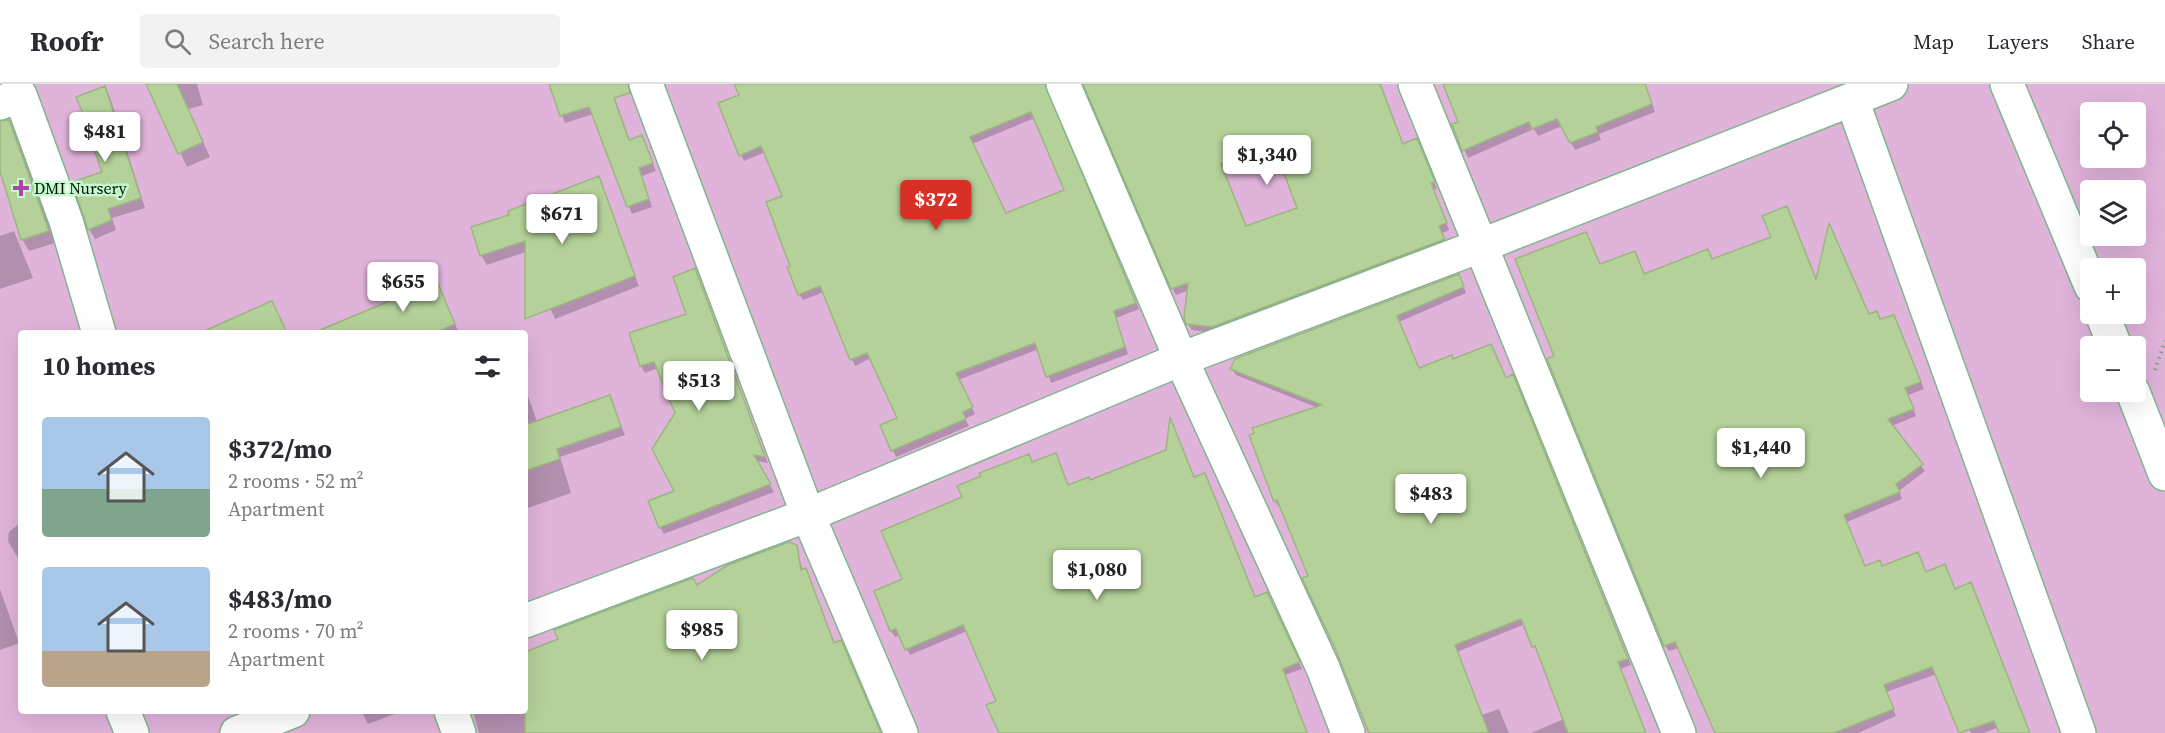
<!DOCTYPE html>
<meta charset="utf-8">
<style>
:root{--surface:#fff;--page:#f2f2f3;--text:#2b2b33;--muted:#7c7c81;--line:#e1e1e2;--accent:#d93025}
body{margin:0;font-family:"Source Serif 4",serif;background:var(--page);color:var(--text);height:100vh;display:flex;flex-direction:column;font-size:22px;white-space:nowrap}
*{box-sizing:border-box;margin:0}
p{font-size:20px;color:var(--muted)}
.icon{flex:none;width:33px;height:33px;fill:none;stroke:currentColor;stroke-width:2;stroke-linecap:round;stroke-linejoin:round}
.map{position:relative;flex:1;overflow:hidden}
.side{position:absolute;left:18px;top:246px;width:510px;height:384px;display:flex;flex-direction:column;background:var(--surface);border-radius:6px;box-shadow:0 6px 24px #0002}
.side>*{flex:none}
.tools{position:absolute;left:2080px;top:18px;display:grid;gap:12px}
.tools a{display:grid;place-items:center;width:66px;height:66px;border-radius:6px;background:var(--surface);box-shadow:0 6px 24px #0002;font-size:30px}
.price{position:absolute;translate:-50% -51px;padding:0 14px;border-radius:6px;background:#fff;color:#222;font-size:20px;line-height:39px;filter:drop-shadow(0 2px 3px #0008)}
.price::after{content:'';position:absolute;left:50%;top:36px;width:18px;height:14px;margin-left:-9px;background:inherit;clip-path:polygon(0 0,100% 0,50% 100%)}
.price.active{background:var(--accent);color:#fff}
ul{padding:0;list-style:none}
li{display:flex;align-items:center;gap:18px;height:150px;padding:0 24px}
li span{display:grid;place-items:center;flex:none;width:168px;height:120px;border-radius:6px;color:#555}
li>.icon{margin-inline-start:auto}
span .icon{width:72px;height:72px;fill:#fffc;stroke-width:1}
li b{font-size:26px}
h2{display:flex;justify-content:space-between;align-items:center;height:72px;padding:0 24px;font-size:26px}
header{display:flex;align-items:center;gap:36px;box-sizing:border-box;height:84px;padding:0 30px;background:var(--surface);border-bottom:2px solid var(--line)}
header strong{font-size:28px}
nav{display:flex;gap:33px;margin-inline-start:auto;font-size:21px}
.search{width:420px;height:54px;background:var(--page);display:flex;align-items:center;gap:15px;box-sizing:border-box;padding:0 21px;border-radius:6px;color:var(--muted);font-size:22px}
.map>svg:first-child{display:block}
</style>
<header>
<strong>Roofr</strong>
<div class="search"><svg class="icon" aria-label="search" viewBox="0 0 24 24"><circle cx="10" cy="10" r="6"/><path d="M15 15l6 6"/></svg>Search here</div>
<nav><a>Map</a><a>Layers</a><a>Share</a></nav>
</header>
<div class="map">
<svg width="2165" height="649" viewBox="0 0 2165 649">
<rect width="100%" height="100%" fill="#b7edc1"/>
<path fill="#e0b3db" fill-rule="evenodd" d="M0,0H2165V649H0ZM2091,28H2136V74H2091ZM2091,106H2136V152H2091ZM2091,184H2136V230H2091ZM21,249H525V627H21ZM2091,262H2136V308H2091Z"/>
<path fill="#0003" fill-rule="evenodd" d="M148,0H197L203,21L188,25L210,73L187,83Z
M550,0H610L630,57L641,53L656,87L642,92L652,123L632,130L593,30L565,39Z
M736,0H1049V15L1139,225L1116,234L1128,270L1051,299L1039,265L958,296L975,330L965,335L969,342L896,373L882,342L899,334L871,274L855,282L824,208L803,216L799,210L792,183L784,113L765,68L744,77L741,71V12ZM1035,34L1066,106L1006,130L972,60Z
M1085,0H1381L1403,61L1420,63L1437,105L1433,106L1449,146L1442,149L1447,162L1216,249L1192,246L1188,240L1189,206L1176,211L1173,205ZM1277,66L1299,125L1247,144L1224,87Z
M1444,0H1645L1655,28L1599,50L1601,56L1575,66L1562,42L1538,52L1534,45L1468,74L1454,41L1460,39Z
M105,4L110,13L145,124L112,134L116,146L95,155L89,145L104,89L97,59Z
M8,37L15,49L55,159L29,167L22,155L0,89V39Z
M598,94L639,202L555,235L526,168L487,181L481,171L511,132Z
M14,147L33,194L0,205V152Z
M1635,169L1645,192L1712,176L1817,198L1869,232L1897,239L1924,305L1908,311L1916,332L1892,342L1925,387L1899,407L1902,415L1847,438L1865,484H1882L1917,470L1927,489L1955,506L1974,507L2030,649H2001L1999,643L1984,649H1971L1954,612L1937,590L1886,608L1896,632L1858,649H1717L1679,564L1669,567L1665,561L1556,273L1600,181Z
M694,185L768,379L756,377L774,408L664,450L660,443L676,408V329L658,284L645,289L641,282L688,231Z
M434,192L459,249H316L401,214Z
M1462,198L1466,209L1399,238L1419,285L1453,276L1516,298L1631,581L1620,585L1646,649H1531L1564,635L1539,568L1533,562L1525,540L1457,568L1482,631L1499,625L1509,649H1370L1281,422L1279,423L1275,417L1318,324L1236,291L1232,285Z
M525,303L537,338L609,313L625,351L560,373L571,409L525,425Z
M1029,372L1033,379L1059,377L1069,402L1089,398L1195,395L1205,391L1256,514L1270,516L1302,585L1285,591L1307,649H1000L998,618L967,547L910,571L900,551L895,553L891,547L875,507L904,495L964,414Z
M20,439L21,475L19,476L8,457L9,448Z
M796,462L803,487L834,560L880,649H479L473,627H525V587L697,503Z
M0,505L19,559L0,566Z
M361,627H403L368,640Z"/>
<path fill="#b4d199" stroke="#9bb67f" stroke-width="1.5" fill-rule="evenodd" d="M146,0H177L203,58L178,70Z
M549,0H628L630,9L614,14L629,56L642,51L653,79L639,84L649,115L627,123L589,23L560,32Z
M734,0H1045L1136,219L1114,227L1125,263L1046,293L1035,259L956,289L973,323L963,328L966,335L891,367L880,341L897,334L867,269L850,276L820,202L798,211L787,183L790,182L766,118L782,112L761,62L739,72L718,19L739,11ZM1031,28L1064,106L1006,129L970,53Z
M1083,0H1380L1403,60L1417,54L1435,98L1431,99L1447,139L1439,142L1445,155L1212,243L1186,240L1184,234L1188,199L1171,205ZM1273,60L1297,124L1246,142L1221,80Z
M1443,0H1645L1652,20L1596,43L1598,48L1570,59L1557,35L1532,45L1529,38L1462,67L1452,40L1458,38Z
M105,2L141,114L108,125L112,136L88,146L72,98L102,88L92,59L95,58L76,13Z
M9,36L49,147L21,156L0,87V37Z
M599,92L635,192L525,235V157L480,172L471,143L509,131L508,127Z
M1787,122L1816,195L1829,139L1869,230L1877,227L1880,235L1894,231L1921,298L1905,304L1914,325L1888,335L1923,380L1896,400L1900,408L1844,431L1865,482L1880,476L1882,482L1918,468L1926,488L1945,480L1955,505L1971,498L2030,649H1999L1994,637L1959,649L1932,583L1884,601L1894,625L1834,649H1715L1675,558L1664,562L1547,275L1554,272L1515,175L1586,148L1600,180L1635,167L1644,190L1708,165L1712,175L1771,153L1762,132Z
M695,184L765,373L754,371L771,400L659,444L648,417L674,407L652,365L675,329L654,278L640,282L629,249L686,230L673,193Z
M434,190L455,240L435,249H313L399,213L396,206Z
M1459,190L1464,203L1397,232L1419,284L1452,271L1453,275L1491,260L1506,294L1513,290L1628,575L1618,578L1646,649H1568L1535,562L1532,563L1521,535L1455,561L1489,649H1369L1335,564L1302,494L1308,492L1277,416L1274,418L1249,351L1254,349L1252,344L1322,321L1230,285L1235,275Z
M272,217L287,249H200L267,219Z
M610,311L621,343L557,365L560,375L525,387V341Z
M1170,333L1194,393L1205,389L1255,513L1267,508L1300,578L1283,585L1307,649H999L986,621L996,617L963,541L905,566L896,545L890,547L874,507L902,495L881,447L962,413L957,402L981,392L979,389L1029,370L1032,378L1056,369L1068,401L1089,393L1090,396L1166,366Z
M789,458L797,461L801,486L806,484L834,559L841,556L881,649H525V568L558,555L554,546L693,494L697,501L728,481Z"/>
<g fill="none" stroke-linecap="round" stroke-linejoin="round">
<g stroke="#82b58b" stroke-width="36">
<path id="minor" d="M646,0L808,431L901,649
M1063,0L1181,275L1323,584L1348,649
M1415,0L1679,649
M2007,0L2091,202
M1852,16L2079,649
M0,19L20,11L66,137L99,249
M2102,230L2115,262
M2133,308L2165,390
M525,537L808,431L1181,275L1480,162L1891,0
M123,627L132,649
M451,627L459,649
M237,649L293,627"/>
</g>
<path stroke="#7da785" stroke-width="4" stroke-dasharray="1.5 4.5" stroke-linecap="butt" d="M2155,286L2165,257"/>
<use href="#minor" stroke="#fff" stroke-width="33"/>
</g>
<path fill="#ad45a8" stroke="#c4face" stroke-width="2" d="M18 95h6v6h6v6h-6v6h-6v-6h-6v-6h6z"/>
<g text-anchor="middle" stroke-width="5" stroke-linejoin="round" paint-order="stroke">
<g font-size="16" fill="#031608" stroke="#c4face" text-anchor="start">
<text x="34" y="110">DMI Nursery</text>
</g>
</g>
</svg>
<div class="tools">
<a><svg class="icon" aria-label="locate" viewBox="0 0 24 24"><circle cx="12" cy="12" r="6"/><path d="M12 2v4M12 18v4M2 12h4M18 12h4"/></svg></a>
<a><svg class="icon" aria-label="layers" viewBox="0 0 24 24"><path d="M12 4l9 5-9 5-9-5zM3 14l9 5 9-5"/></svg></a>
<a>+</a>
<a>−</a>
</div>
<b class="price" style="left:105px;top:79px">$481</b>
<b class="price" style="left:1267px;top:102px">$1,340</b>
<b class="price active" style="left:936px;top:147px">$372</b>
<b class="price" style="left:562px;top:161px">$671</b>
<b class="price" style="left:403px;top:229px">$655</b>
<b class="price" style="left:699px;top:328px">$513</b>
<b class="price" style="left:1761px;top:395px">$1,440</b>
<b class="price" style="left:1431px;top:441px">$483</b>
<b class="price" style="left:1097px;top:517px">$1,080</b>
<b class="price" style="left:702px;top:577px">$985</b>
<section class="side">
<h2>10 homes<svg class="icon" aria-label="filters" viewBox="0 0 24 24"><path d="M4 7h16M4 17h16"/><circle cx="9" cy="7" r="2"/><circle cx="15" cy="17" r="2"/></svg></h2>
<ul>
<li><span style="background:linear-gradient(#a9c7e8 60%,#7fa58c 0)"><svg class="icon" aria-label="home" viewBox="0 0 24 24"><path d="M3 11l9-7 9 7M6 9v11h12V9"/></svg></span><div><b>$372/mo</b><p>2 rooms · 52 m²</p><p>Apartment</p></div></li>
<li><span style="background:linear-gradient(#a9c7e8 70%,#b9a48a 0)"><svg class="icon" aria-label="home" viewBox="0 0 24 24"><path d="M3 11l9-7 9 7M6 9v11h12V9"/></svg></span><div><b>$483/mo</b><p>2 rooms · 70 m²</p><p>Apartment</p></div></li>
</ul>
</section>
</div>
